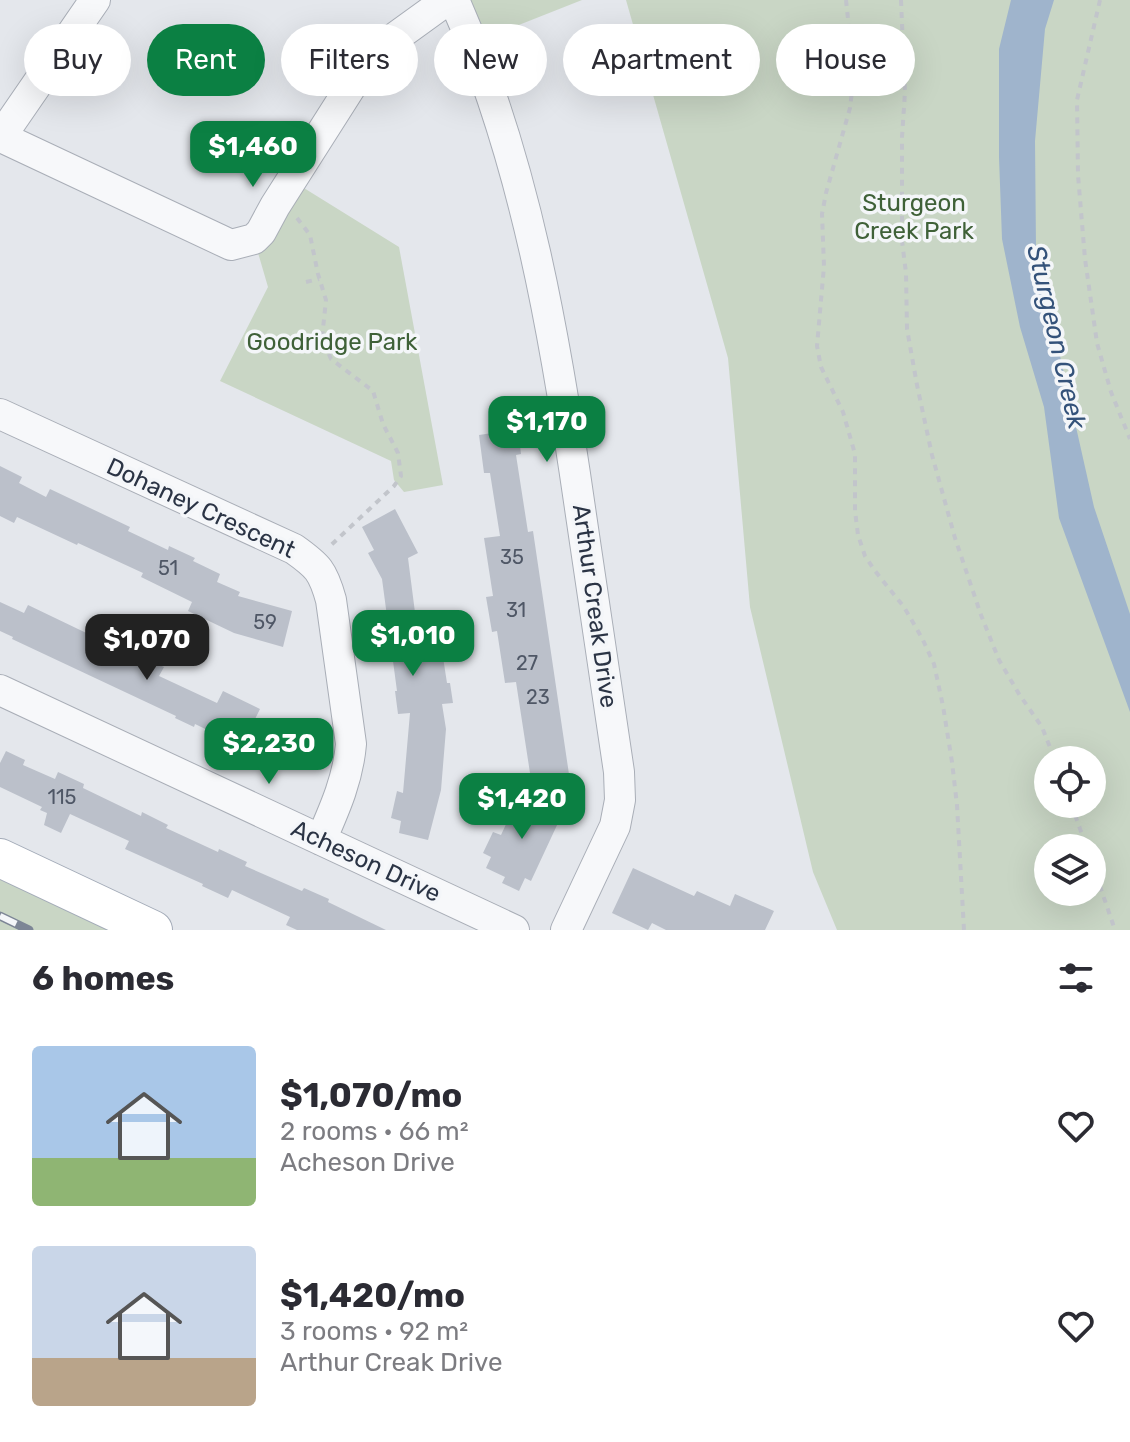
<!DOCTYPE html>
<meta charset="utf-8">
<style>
:root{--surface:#fff;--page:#f7f7f7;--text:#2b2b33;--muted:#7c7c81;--accent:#0b8043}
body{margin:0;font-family:Rubik,sans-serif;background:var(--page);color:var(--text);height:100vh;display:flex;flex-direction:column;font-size:30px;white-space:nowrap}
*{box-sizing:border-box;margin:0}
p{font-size:26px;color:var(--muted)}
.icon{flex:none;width:44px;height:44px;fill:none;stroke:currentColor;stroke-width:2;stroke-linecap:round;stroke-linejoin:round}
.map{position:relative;height:930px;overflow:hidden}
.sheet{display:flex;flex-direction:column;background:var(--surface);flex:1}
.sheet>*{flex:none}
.hud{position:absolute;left:24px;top:24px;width:1082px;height:72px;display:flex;gap:16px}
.buttons{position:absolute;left:1034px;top:746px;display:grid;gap:16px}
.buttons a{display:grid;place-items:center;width:72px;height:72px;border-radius:50%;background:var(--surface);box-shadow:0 8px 32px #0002;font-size:40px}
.price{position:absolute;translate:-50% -68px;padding:0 18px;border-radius:16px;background:var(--accent);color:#fff;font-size:26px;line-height:52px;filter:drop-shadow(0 2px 4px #0008)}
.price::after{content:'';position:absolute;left:50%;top:48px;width:24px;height:18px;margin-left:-12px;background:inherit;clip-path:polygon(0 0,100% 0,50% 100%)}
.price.on{background:#222;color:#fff}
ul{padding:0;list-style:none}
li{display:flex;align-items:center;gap:24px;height:200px;padding:0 32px}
li span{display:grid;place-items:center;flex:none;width:224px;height:160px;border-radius:8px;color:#555}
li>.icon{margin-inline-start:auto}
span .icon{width:96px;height:96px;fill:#fffc;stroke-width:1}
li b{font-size:34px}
h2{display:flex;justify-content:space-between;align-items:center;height:96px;padding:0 32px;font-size:34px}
.chip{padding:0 28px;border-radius:36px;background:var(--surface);box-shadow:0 8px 32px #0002;font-size:28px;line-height:72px}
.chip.on{background:var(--accent);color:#fff}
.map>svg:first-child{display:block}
</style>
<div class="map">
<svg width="1130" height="930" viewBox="0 0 1130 930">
<rect width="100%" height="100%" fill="#e4e7ec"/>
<path fill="#c9d6c5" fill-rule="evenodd" d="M454,0H582L473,43Z
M626,0H1130V930H837L813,872L750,607L728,358ZM1048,760H1092V804H1048ZM1048,848H1092V892H1048Z
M291,180L399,247L443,485L404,492L394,480L391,461L220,381L268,287L254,239Z
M0,858L153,930H0Z"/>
<path fill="#9fb4cc" d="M1011,0H1054L1045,29L1035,141L1036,249L1094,507L1130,614V712L1059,518L1044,407L1020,327L1002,239L999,157V49Z"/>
<path fill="#bbc0ca" d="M518,429L521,454L516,455L528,532L533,531L570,781L523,788L530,773L516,682L505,683L497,631L492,632L486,597L493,596L484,538L500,536L490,473H484L479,435Z
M0,466L22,477L19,483L46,497L50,489L130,527L128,531L168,550L169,546L195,558L193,561L220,574L217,582L240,592L238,596L292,611L283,647L234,633L188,611L192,602L141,577L143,573L78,543L77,545L17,517L14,523L0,516Z
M395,509L418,553L408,558L417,628L438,625L447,683H450L453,703L442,704L446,729L441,790L428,840L399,833L401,821L391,818L397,791L403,793L410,713L398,714L395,691H397L382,579L368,553L374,550L362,527Z
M0,602L24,613L28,605L128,653L129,651L164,667L159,676L217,703L223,691L260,709L255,719L311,746L299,770L261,755L266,745L235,730L230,741L195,724L194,727L175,718L176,716L12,639L13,637L0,631Z
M6,751L25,760L23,765L55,779L58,772L84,784L83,788L141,816L142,812L168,825L166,828L218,852L219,849L247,862L245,866L302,891L304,888L329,899L328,902L386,930H297L286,925L290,917L232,890L228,898L202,886L203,884L125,849L129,841L70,814L61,833L44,825L47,813L40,810L42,807L0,787V763Z
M522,790L556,806L550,819L558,823L531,881L525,878L519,891L502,883L505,877L486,868L491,857L483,853L493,832L501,835Z
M633,868L694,896L697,891L730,906L735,894L774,911L765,930H666L652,923L648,930L612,913Z"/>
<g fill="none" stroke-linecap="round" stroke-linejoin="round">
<g stroke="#a9aeb7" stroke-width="32">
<path id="minor" d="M454,0C526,162 556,340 581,515C594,601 606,686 619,772L620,800L615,826L566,930
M1,137L231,245L254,239L261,232L275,206L371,55L447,0
M0,138L95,0
M0,414L294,549C318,566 323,571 331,600L351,744C348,779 335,808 321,840
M0,690L514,930"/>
</g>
<g stroke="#a3abb8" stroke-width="40">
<path id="major" d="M0,858L153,930"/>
</g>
<path stroke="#c2c5cb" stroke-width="4" stroke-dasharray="6 6" stroke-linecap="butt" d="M846,0L854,75L850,108L826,193L822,214L824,266L817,346L821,367L843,412L855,454V511L858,535L865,556L875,571L904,607L922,638L934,664L943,706L952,762L957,805L964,930
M901,0L905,92L902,137V241L906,273L907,329L917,385L932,455L955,538L981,615L999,660L1019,694L1042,727L1055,760
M1100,0L1077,100L1078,175L1085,259L1097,343L1111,392L1130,439
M297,218L310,235L318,274L326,300L322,338L331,359L373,391L383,424L398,453L401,476L394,486L329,547
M306,282L319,279
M1071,804L1087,848
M1092,863L1115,930"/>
<use href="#minor" stroke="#f7f8fa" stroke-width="30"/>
<use href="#major" stroke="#fff" stroke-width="38"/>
<g stroke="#7d8696" stroke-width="9">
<path id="rail" d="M0,916L29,930"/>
</g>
<use href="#rail" stroke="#f4f6f9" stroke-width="6" stroke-dasharray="18" stroke-linecap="butt"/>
</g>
<g text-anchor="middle" stroke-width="7" stroke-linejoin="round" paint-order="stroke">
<g font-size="20" fill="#4f5766">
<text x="512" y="564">35</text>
<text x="168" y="575">51</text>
<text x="516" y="617">31</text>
<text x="265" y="629">59</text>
<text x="527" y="670">27</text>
<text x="538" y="704">23</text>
<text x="62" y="804">115</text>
</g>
<g font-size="24" fill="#3f6138" stroke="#f4f6f9">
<text x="914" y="211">Sturgeon<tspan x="914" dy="28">Creek Park</tspan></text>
<text x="332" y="350">Goodridge Park</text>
</g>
<g font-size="24" fill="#2b3445" stroke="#f4f6f9">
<text transform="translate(201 508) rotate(25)" y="8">Dohaney Crescent</text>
<text transform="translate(595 606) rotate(82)" y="8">Arthur Creak Drive</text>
<text transform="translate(366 861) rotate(25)" y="8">Acheson Drive</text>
</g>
<g font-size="26" font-style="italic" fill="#34527a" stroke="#f4f6f9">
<text transform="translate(1057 337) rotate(77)" y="9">Sturgeon Creek</text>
</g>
</g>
</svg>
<div class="buttons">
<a><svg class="icon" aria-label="locate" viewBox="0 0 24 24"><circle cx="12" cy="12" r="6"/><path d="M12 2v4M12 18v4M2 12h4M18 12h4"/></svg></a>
<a><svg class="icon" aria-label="layers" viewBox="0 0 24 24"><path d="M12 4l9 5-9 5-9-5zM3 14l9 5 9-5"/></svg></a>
</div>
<b class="price" style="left:253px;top:189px">$1,460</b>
<b class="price" style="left:547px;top:464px">$1,170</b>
<b class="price" style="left:413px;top:678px">$1,010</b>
<b class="price on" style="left:147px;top:682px">$1,070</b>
<b class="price" style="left:269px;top:786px">$2,230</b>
<b class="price" style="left:522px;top:841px">$1,420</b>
<div class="hud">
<a class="chip">Buy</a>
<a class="chip on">Rent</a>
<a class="chip">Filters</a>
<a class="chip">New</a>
<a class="chip">Apartment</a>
<a class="chip">House</a>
</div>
</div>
<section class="sheet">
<h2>6 homes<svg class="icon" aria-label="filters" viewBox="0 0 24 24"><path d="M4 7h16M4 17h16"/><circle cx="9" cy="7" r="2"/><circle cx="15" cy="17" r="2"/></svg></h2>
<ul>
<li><span style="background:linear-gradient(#a9c7e8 70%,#8fb573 0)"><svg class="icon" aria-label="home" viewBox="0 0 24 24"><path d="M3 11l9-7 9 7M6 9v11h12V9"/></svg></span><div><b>$1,070/mo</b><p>2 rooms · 66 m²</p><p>Acheson Drive</p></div><svg class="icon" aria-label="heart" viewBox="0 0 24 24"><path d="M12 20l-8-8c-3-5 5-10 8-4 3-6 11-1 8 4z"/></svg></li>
<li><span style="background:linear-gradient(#c9d6e8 70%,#b9a48a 0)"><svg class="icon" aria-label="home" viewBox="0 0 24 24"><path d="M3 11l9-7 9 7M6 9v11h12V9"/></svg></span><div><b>$1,420/mo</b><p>3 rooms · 92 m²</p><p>Arthur Creak Drive</p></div><svg class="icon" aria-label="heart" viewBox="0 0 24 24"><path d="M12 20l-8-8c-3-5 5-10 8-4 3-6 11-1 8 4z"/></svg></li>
</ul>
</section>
